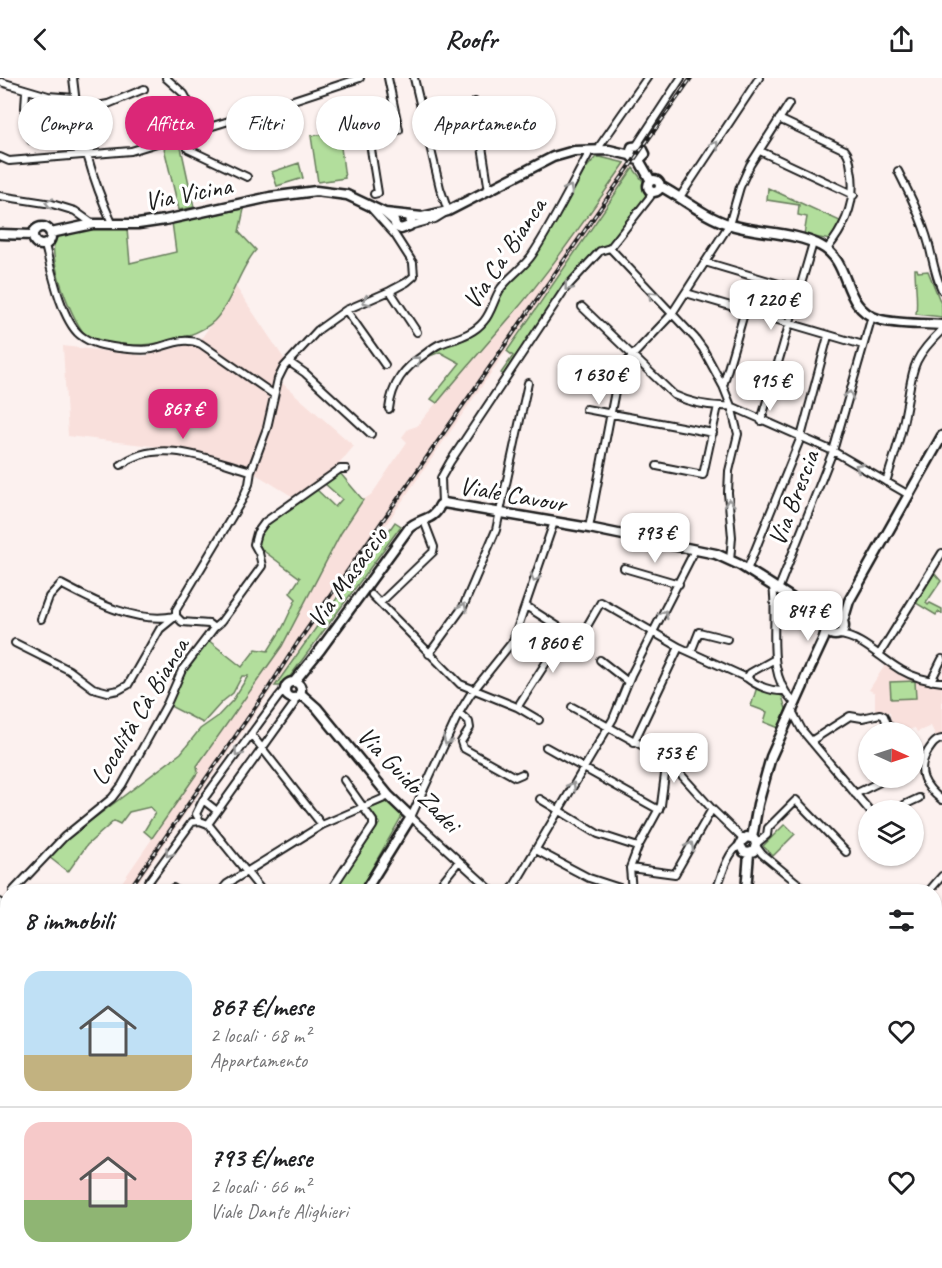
<!DOCTYPE html>
<html lang="it">
<meta charset="utf-8">
<style>
:root{--surface:#fff;--page:#f2f2f2;--text:#202124;--muted:#757577;--line:#e0e0e0;--accent:#db2777}
body{margin:0;font-family:Caveat,sans-serif;background:var(--page);color:var(--text);height:100vh;display:flex;flex-direction:column;font-size:22px;white-space:nowrap}
*{box-sizing:border-box;margin:0}
p{font-size:20px;color:var(--muted)}
.icon{flex:none;width:33px;height:33px;fill:none;stroke:currentColor;stroke-width:2;stroke-linecap:round;stroke-linejoin:round}
.map{position:relative;flex:1;overflow:hidden}
.side{position:absolute;left:0px;top:806px;width:942px;height:386px;display:flex;flex-direction:column;background:var(--surface);border-radius:24px 24px 0 0;box-shadow:0 2px 4px #0004}
.side>*{flex:none}
.banner{position:absolute;left:18px;top:18px;width:600px;height:54px;display:flex;gap:12px}
.needle{width:39px;rotate:93deg}
.controls{position:absolute;left:858px;top:644px;display:grid;gap:12px}
.controls a{display:grid;place-items:center;width:66px;height:66px;border-radius:50%;background:var(--surface);box-shadow:0 2px 4px #0004;font-size:30px}
.price{position:absolute;translate:-50% -51px;padding:0 14px;border-radius:12px;background:#fff;color:#222;font-size:20px;line-height:39px;filter:drop-shadow(0 2px 3px #0008)}
.price::after{content:'';position:absolute;left:50%;top:36px;width:18px;height:14px;margin-left:-9px;background:inherit;clip-path:polygon(0 0,100% 0,50% 100%)}
.price.current{background:var(--accent);color:#fff}
ul{padding:0;list-style:none}
li{display:flex;align-items:center;gap:18px;height:150px;padding:0 24px}
li+li{border-top:2px solid var(--line)}
li span{display:grid;place-items:center;flex:none;width:168px;height:120px;border-radius:18px;color:#555}
li>.icon{margin-inline-start:auto}
span .icon{width:72px;height:72px;fill:#fffc;stroke-width:1}
li b{font-size:26px}
h2{display:flex;justify-content:space-between;align-items:center;height:72px;padding:0 24px;font-size:26px}
.tag{padding:0 21px;border-radius:27px;background:var(--surface);box-shadow:0 2px 4px #0004;font-size:21px;line-height:54px}
.tag.current{background:var(--accent);color:#fff}
header{display:flex;justify-content:space-between;align-items:center;height:78px;padding:0 24px;background:var(--surface);font-size:27px;font-weight:700}
.map>svg:first-child{display:block}
</style>
<header><svg class="icon" aria-label="back" viewBox="0 0 24 24"><path d="M15 5l-7 7 7 7"/></svg>Roofr<svg class="icon" aria-label="share" viewBox="0 0 24 24"><path d="M12 15V3M7 8l5-5 5 5M5 13v7h14v-7"/></svg></header>
<div class="map">
<svg width="942" height="1190" viewBox="0 0 942 1190">
<rect width="100%" height="100%" fill="#fcf1ef"/>
<filter id="ink" filterUnits="userSpaceOnUse"><feTurbulence type="fractalNoise" baseFrequency=".0167" numOctaves="2"/><feDisplacementMap in="SourceGraphic" scale="12" xChannelSelector="R" yChannelSelector="G"/><feConvolveMatrix kernelMatrix="1 2 1 2 8 2 1 2 1" color-interpolation-filters="sRGB"/></filter>
<g filter="url(#ink)">
<path fill="#f9e0dc" d="M625,85L633,90L132,813H116L198,694L197,689L282,568L341,455L363,422L372,416L407,364L402,359L408,351L417,348L483,269L512,237L562,173Z
M236,209L285,282L271,310L201,261Z
M190,266L201,270L269,318L262,352L248,388L185,372L68,358L63,268L145,278Z
M282,305L354,368L334,392L295,420L254,395L267,359Z
M885,587L901,597L929,606L942,608V659L937,661L931,648L917,654L915,650L900,654L897,648H891L890,634L875,635V615L869,612Z
M93,1184H193L191,1190H94L97,1186Z"/>
<path fill="#b2de9c" stroke="#677d5c" stroke-width="1.5" d="M339,54L345,100L318,104L311,58Z
M180,65L194,129L179,132L164,70Z
M600,79L625,85C588,137 553,189 512,237C487,266 461,295 437,325L431,321L460,285L440,274L427,279L418,287L416,285L441,268L457,265L474,256L489,243L503,214L516,197L532,182L581,96L595,80Z
M299,85L303,100L277,108L272,94Z
M633,90L643,103L646,120L608,167C576,179 525,266 504,297L501,295L513,278L507,273Z
M768,110L840,143L830,162L804,157L807,139L798,137L799,127L767,122Z
M244,131L239,154L256,172C239,191 233,223 214,243C190,266 115,276 87,258C74,249 45,174 56,161C65,149 112,151 127,151L130,185L176,174L172,144Z
M915,191H917L918,194L928,193L942,228V239L916,236C918,219 915,207 915,191Z
M340,395L363,422L341,455L282,568L197,688L198,694L152,760L144,753L155,735L150,729L129,734L120,746L114,743L87,767L68,794L49,779L65,762L181,675L200,651L217,639L233,622L248,598H242L233,615L222,624L203,645L172,629L170,624L182,597L208,562L242,589L256,571L268,573L283,549L296,521L290,515L300,500L257,468C262,441 297,427 316,411L335,429L342,421L324,405Z
M395,444L401,448L283,608H275L368,476L379,467Z
M934,495L941,503L926,525L928,527L930,525L942,531V536L938,534L936,537L916,525Z
M915,603L916,620L891,621L890,604Z
M757,609L782,618L786,631L779,650L764,644L767,634L751,628Z
M389,723L403,736L359,813H334L380,745L369,731Z
M785,746L795,756L773,778L763,768Z
M7,994L8,1072L6,1073L0,1072V1005Z
M7,1079V1129L2,1137L0,1136V1080Z"/>
<path fill="#9bcbf6" stroke="#68859f" stroke-width="1.5" d="M942,925V1190H708L711,1184H934V928Z"/>
<g fill="none" stroke-linecap="round" stroke-linejoin="round">
<g stroke="#1c1c1c" stroke-width="10">
<path id="street" d="M73,0C78,51 91,100 113,147
M166,0L184,16L203,51
M388,0L399,52L369,59L366,44L395,36
M1,4L48,18L75,20
M26,13L25,30L31,62L34,60L48,18
M475,24L489,113
M76,32L108,26L144,11
M779,41L845,72C850,78 850,84 851,91C857,121 846,148 827,171
M184,57L188,71L247,99
M369,59L378,115L374,116
M637,67L681,0
M599,72L601,66L647,0
M760,73L854,117
M0,79L9,83L131,73L242,39L360,0
M898,93C910,117 922,141 929,167C933,183 935,197 942,212
M0,118L52,126L75,133L93,146
M680,119L759,0
M409,148L435,141L448,133L440,110L414,0
M45,167C51,191 61,241 80,257C91,266 105,268 119,270C130,271 141,273 152,271C170,267 183,258 201,266L273,316
M610,170L695,260L703,271L723,308L731,328L738,356L729,393L728,415L732,459L730,483
M610,170L650,119L652,113
M705,184L799,212
M390,213L417,254
M686,215L863,267
M582,229L674,317C691,325 712,329 731,328L833,373L909,417
M346,232L385,287
M289,284L305,295L371,356
M723,308L745,232
M389,331C392,305 404,290 425,276C430,272 435,268 440,266C456,260 473,257 484,243C492,234 494,220 501,210C510,198 524,189 532,177C553,145 570,110 588,77L589,72
M586,331L713,355
M761,343L813,165
M121,387C158,358 211,382 251,393
M657,388L703,397L718,328
M886,404C893,382 901,359 905,336C914,292 908,285 942,252V248
M442,426L441,400L450,384L565,211L600,173L610,170
M589,450L619,292L671,237L729,147L740,109L750,87L789,26
M624,490L679,506
M747,492L801,359L828,258
M773,509C779,545 764,593 792,622
M778,512L833,373L872,238
M372,517L460,606L517,629L539,642
M380,525L433,474L434,469L424,443
M526,528L579,562L601,524L679,569L747,600C757,608 772,614 785,613
M41,541L49,519L61,506C95,524 136,546 175,538
M214,550L221,544L262,488L259,475L254,466L257,455L265,444L340,391H346
M838,557C861,558 881,581 901,592C913,599 928,603 942,604
M15,565L69,592L93,610L108,614L119,612L128,607L160,551L176,538V532L242,422L249,406L251,393L267,350L278,301L284,289L318,252L346,232L390,213L407,204L414,198L413,185L395,157L370,129
M691,574L699,554L727,561
M429,576L463,529L496,452L528,305
M879,577L942,475
M600,582L628,604
M747,600L750,595L775,581
M931,603L942,581
M520,625L566,554
M572,629L667,681L712,731L743,761
M792,633L802,652L869,732
M459,635L469,644L470,650L461,664L463,670L515,699L522,696
M251,656L322,747
M942,661C935,662 932,667 928,673C915,694 925,709 942,722
M811,663L850,638L862,640L880,636L884,638L887,646L895,654
M634,664L679,569
M546,669L659,732
M914,681L923,683
M855,716L886,701L897,702
M540,721L598,756L638,769
M203,722L217,733
M903,732L904,727L919,720
M200,743L196,736L203,722L279,618L285,611
M208,746L294,626L295,619
M756,766L767,757L768,750L796,722L846,774
M756,768L762,776L807,813
M536,772L589,800L629,813
M630,790L675,796L712,731
M449,808L463,813
M173,810L177,813
M13,813L64,759L112,720L122,707L167,626L182,592L214,550L209,546L182,544L176,538
M142,813L192,744L200,743L208,746L262,813
M221,813L227,806L322,747L389,718
M330,813L373,748V743L344,702
M435,813L459,783
M492,813L411,739L459,635L470,617L513,563L554,444
M511,813L613,641L631,597L695,472
M632,813L630,790L638,769L661,727L667,681
M716,813C721,800 727,774 740,767
M929,813L942,798
M0,824L8,844
M0,949L8,946
M5,1139L8,1136
M443,1184L457,1190
M520,1184L530,1190
M560,1184L570,1190
M294,1188L298,1190
M196,1190L201,1184
M316,1190L319,1184
M368,1190L371,1184"/>
</g>
<g stroke="#1c1c1c" stroke-width="13">
<path id="secondary" d="M630,77L632,69L641,68L645,76L639,82
M648 108a6 6 0 1 1 12 0a6 6 0 1 1-12 0Z
M660,108C683,120 703,138 728,146C757,156 793,153 821,168C852,184 841,229 878,241C896,247 923,245 942,247
M385,135L394,143L396,149L401,151L409,148L411,143L410,140
M33 158a9 9 0 1 1 18 0a9 9 0 1 1-18 0Z
M51,155L93,146H138L165,142L270,119L316,113L347,117L385,135L422,139L448,133L553,79L574,73L609,72L630,77L634,81L639,82L651,103
M0,156L33,157
M826 548a9 9 0 1 1 18 0a9 9 0 1 1-18 0Z
M843,543L849,523L942,358
M294,604L320,572L409,450C419,440 434,443 440,427L444,425L589,450L716,476L740,487L812,533L826,546
M285 612a8 8 0 1 1 16 0a8 8 0 1 1-16 0Z
M300,615L317,630L389,718L411,739L365,813
M752,760L758,726L771,679L803,608L805,601L824,560L826,551
M746,813L749,775L754,773L756,766L754,761L747,759L742,763L740,767L744,774L749,775
M87,1190L89,1184
M647,1190L651,1184"/>
</g>
<use href="#street" stroke="#fff" stroke-width="6"/>
<use href="#secondary" stroke="#fff" stroke-width="8"/>
<g stroke="#1c1c1c" stroke-width="4">
<path id="rail" d="M128,813L268,611L298,564L691,0
M0,1000L8,989"/>
</g>
<use href="#rail" stroke="#fff" stroke-width="1.5" stroke-dasharray="4.5" stroke-linecap="butt"/>
</g>
<defs><path id="oneway-chevron" d="M-2-3.5L2.5 0L-2 3.5" fill="none" stroke-width="1.6" stroke-linecap="round" stroke-linejoin="round" transform="scale(1.5)"/></defs>
<g stroke="#999">
<use href="#oneway-chevron" transform="translate(715 67) rotate(-57)"/>
<use href="#oneway-chevron" transform="translate(569 111) rotate(-61)"/>
<use href="#oneway-chevron" transform="translate(49 125) rotate(-168)"/>
<use href="#oneway-chevron" transform="translate(568 209) rotate(130)"/>
<use href="#oneway-chevron" transform="translate(652 217) rotate(-133)"/>
<use href="#oneway-chevron" transform="translate(366 223) rotate(156)"/>
<use href="#oneway-chevron" transform="translate(417 282) rotate(-38)"/>
<use href="#oneway-chevron" transform="translate(849 317) rotate(-74)"/>
<use href="#oneway-chevron" transform="translate(859 389) rotate(-150)"/>
<use href="#oneway-chevron" transform="translate(729 425) rotate(-94)"/>
<use href="#oneway-chevron" transform="translate(535 500) rotate(108)"/>
<use href="#oneway-chevron" transform="translate(463 529) rotate(-63)"/>
<use href="#oneway-chevron" transform="translate(664 536) rotate(-63)"/>
<use href="#oneway-chevron" transform="translate(447 663) rotate(114)"/>
<use href="#oneway-chevron" transform="translate(238 675) rotate(126)"/>
<use href="#oneway-chevron" transform="translate(572 708) rotate(-59)"/>
<use href="#oneway-chevron" transform="translate(690 768) rotate(-61)"/>
<use href="#oneway-chevron" transform="translate(169 775) rotate(126)"/>
</g>
</g>
<g text-anchor="middle" stroke-width="6" stroke-linejoin="round" paint-order="stroke">
<g font-size="26" fill="#1c1c1c" stroke="#fff">
<text transform="translate(188 115) rotate(-11)" y="9">Via Vicina</text>
<text transform="translate(504 175) rotate(-56)" y="9">Via Ca' Bianca</text>
<text transform="translate(513 416) rotate(10)" y="9">Viale Cavour</text>
<text transform="translate(793 420) rotate(-69)" y="9">Via Brescia</text>
<text transform="translate(347 499) rotate(-54)" y="9">Via Masaccio</text>
<text transform="translate(139 633) rotate(-59)" y="9">Località Cà Bianca</text>
<text transform="translate(409 701) rotate(46)" y="9">Via Guido Zadei</text>
</g>
</g>
</svg>
<div class="controls">
<a><svg class="needle" viewBox="-14 -14 28 28"><path d="M0-13l5 13h-10z" fill="#e53935"/><path d="M0 13l5-13h-10z" fill="#757577"/></svg></a>
<a><svg class="icon" aria-label="layers" viewBox="0 0 24 24"><path d="M12 4l9 5-9 5-9-5zM3 14l9 5 9-5"/></svg></a>
</div>
<b class="price" style="left:771px;top:253px">1 220 €</b>
<b class="price" style="left:599px;top:328px">1 630 €</b>
<b class="price" style="left:770px;top:334px">915 €</b>
<b class="price current" style="left:183px;top:362px">867 €</b>
<b class="price" style="left:655px;top:486px">793 €</b>
<b class="price" style="left:808px;top:564px">847 €</b>
<b class="price" style="left:553px;top:596px">1 860 €</b>
<b class="price" style="left:674px;top:706px">753 €</b>
<div class="banner">
<a class="tag">Compra</a>
<a class="tag current">Affitta</a>
<a class="tag">Filtri</a>
<a class="tag">Nuovo</a>
<a class="tag">Appartamento</a>
</div>
<section class="side">
<h2>8 immobili<svg class="icon" aria-label="filters" viewBox="0 0 24 24"><path d="M4 7h16M4 17h16"/><circle cx="9" cy="7" r="2"/><circle cx="15" cy="17" r="2"/></svg></h2>
<ul>
<li><span style="background:linear-gradient(#bfe0f5 70%,#c2b280 0)"><svg class="icon" aria-label="home" viewBox="0 0 24 24"><path d="M3 11l9-7 9 7M6 9v11h12V9"/></svg></span><div><b>867 €/mese</b><p>2 locali · 68 m²</p><p>Appartamento</p></div><svg class="icon" aria-label="heart" viewBox="0 0 24 24"><path d="M12 20l-8-8c-3-5 5-10 8-4 3-6 11-1 8 4z"/></svg></li>
<li><span style="background:linear-gradient(#f6c9c9 65%,#8fb573 0)"><svg class="icon" aria-label="home" viewBox="0 0 24 24"><path d="M3 11l9-7 9 7M6 9v11h12V9"/></svg></span><div><b>793 €/mese</b><p>2 locali · 66 m²</p><p>Viale Dante Alighieri</p></div><svg class="icon" aria-label="heart" viewBox="0 0 24 24"><path d="M12 20l-8-8c-3-5 5-10 8-4 3-6 11-1 8 4z"/></svg></li>
</ul>
</section>
</div>
